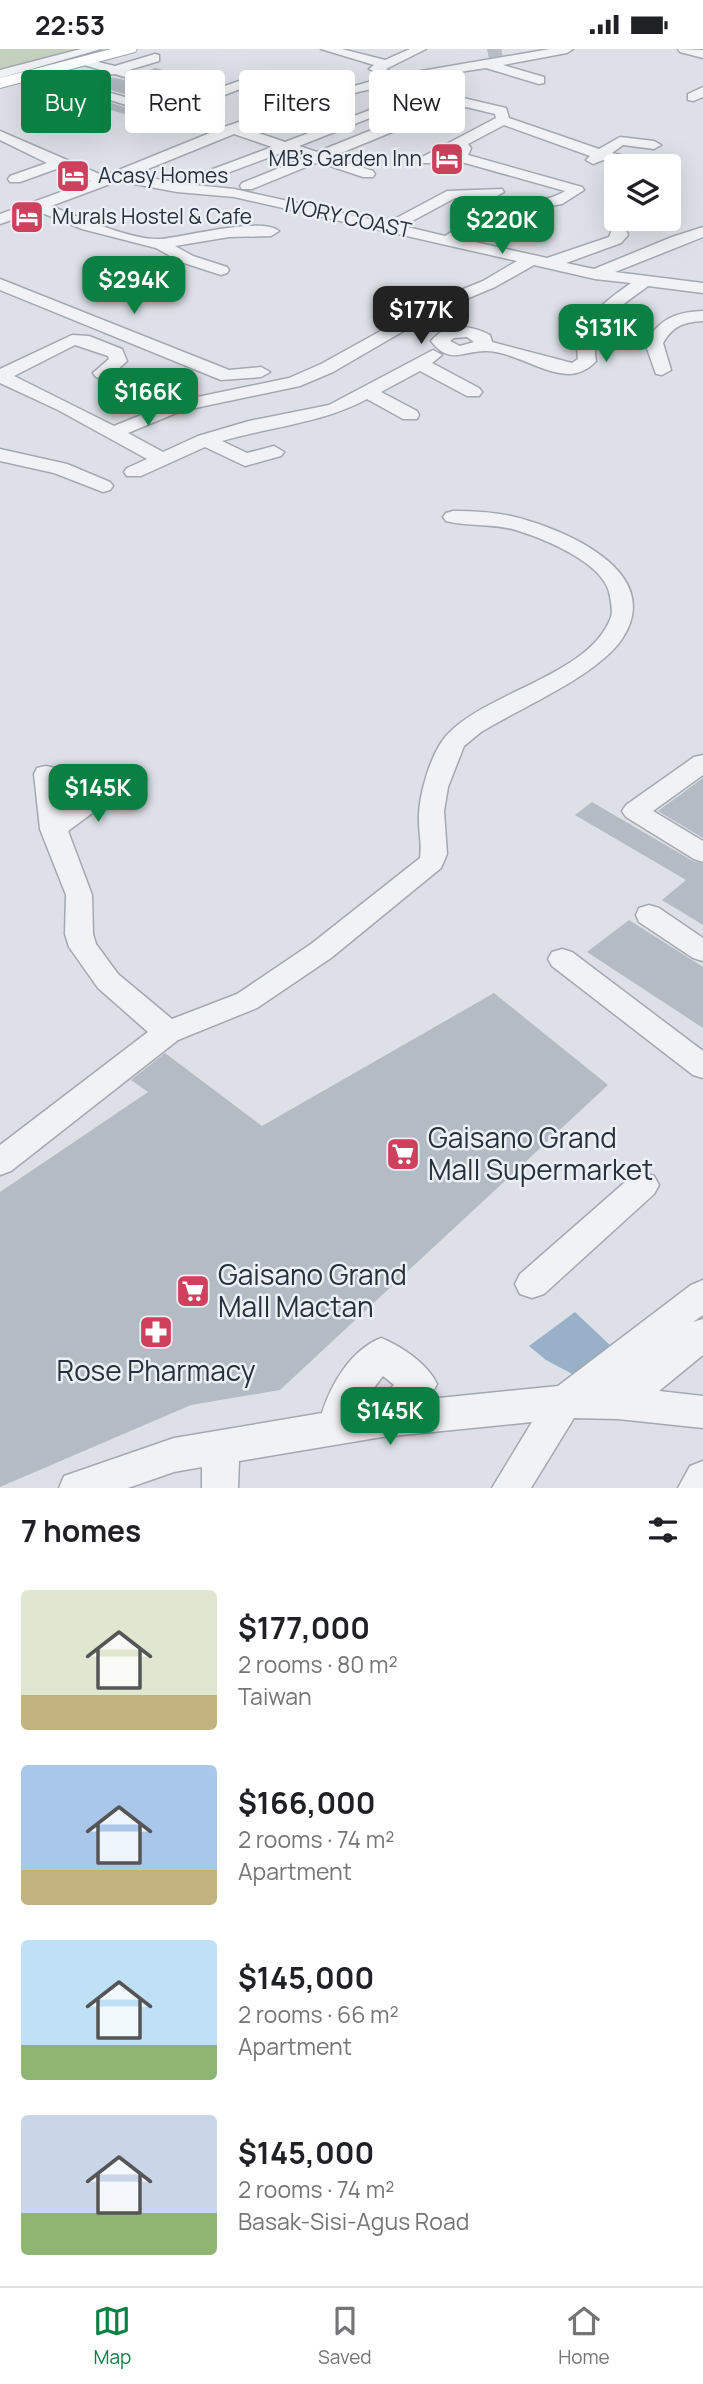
<!DOCTYPE html>
<meta charset="utf-8">
<style>
:root{--surface:#fff;--page:#f6f6f6;--text:#202124;--muted:#757577;--line:#e0e0e0;--accent:#0b8043}
body{margin:0;font-family:Manrope,sans-serif;background:var(--page);color:var(--text);height:100vh;display:flex;flex-direction:column;font-size:26px;white-space:nowrap}
*{box-sizing:border-box;margin:0}
p{font-size:23px;color:var(--muted)}
.icon{flex:none;width:38px;height:38px;fill:none;stroke:currentColor;stroke-width:2;stroke-linecap:round;stroke-linejoin:round}
.map{position:relative;height:1439px;overflow:hidden}
.side{display:flex;flex-direction:column;background:var(--surface);flex:1}
.side>*{flex:none}
.hud{position:absolute;left:21px;top:21px;width:662px;height:63px;display:flex;gap:14px}
.buttons{position:absolute;left:604px;top:105px;display:grid;gap:14px}
.buttons a{display:grid;place-items:center;width:77px;height:77px;border-radius:7px;background:var(--surface);box-shadow:0 7px 28px #0002;font-size:35px}
.price{position:absolute;translate:-50% -60px;padding:0 16px;border-radius:14px;background:var(--accent);color:#fff;font-size:23px;line-height:46px;filter:drop-shadow(0 2px 4px #0008)}
.price::after{content:'';position:absolute;left:50%;top:42px;width:21px;height:16px;margin-left:-10px;background:inherit;clip-path:polygon(0 0,100% 0,50% 100%)}
.price.on{background:#222;color:#fff}
ul{padding:0;list-style:none}
li{display:flex;align-items:center;gap:21px;height:175px;padding:0 21px}
li span{display:grid;place-items:center;flex:none;width:196px;height:140px;border-radius:7px;color:#555}
li>.icon{margin-inline-start:auto}
span .icon{width:84px;height:84px;fill:#fffc;stroke-width:1}
li b{font-size:30px}
h2{display:flex;justify-content:space-between;align-items:center;height:84px;padding:0 21px;font-size:30px}
.chip{padding:0 24px;border-radius:7px;background:var(--surface);box-shadow:0 7px 28px #0002;font-size:24px;line-height:63px}
.chip.on{background:var(--accent);color:#fff}
.status{display:flex;justify-content:space-between;align-items:center;height:49px;padding:0 35px;background:var(--surface);direction:ltr}
.status svg{height:19px;fill:currentColor}
.tab-bar{display:flex;justify-content:space-around;align-items:center;height:98px;border-top:2px solid var(--line);background:var(--surface);font-size:19px;color:var(--muted)}
.tab-bar a{display:grid;justify-items:center;gap:4px}
.tab-bar .on{color:var(--accent)}
.map>svg:first-child{display:block}
</style>
<div class="status"><b>22:53</b><svg viewBox="0 0 49 12"><path d="M0 12V9h3v3zM5 12V6h3v6zM10 12V3h3v9zM15 12V0h3v12zM26 1h20v11H26zM47 4h2v5h-2z"/></svg></div>
<div class="map">
<svg width="703" height="1439" viewBox="0 0 703 1439">
<rect width="100%" height="100%" fill="#dde1e7"/>
<path fill="#c4d1be" d="M0,0H113L0,29Z"/>
<path fill="#98b1c8" d="M575,1263L614,1300L576,1327L546,1311L529,1297Z"/>
<path fill="#b4bbc4" d="M155,19L176,24L207,33L194,38L145,23Z
M108,28L125,31L185,49L159,55L90,35Z
M72,42L147,65L138,69L60,46Z
M703,729V789L658,762Z
M592,753L693,812L703,815V876L662,851L686,831L575,766Z
M629,871L703,918V979L587,903Z
M494,944L608,1036L280,1341L191,1356L0,1438V1143L148,1043L131,1031L165,1004L262,1077Z"/>
<g fill="none" stroke-linecap="round" stroke-linejoin="round">
<path stroke="#b9bec5" stroke-width="14" stroke-dasharray="14 7" stroke-linecap="butt" d="M488,5L503,2"/>
<g stroke="#a3a8b1" stroke-width="3">
<path id="minor" d="M81,0H101L0,29V21Z
M321,0H342L385,11L410,0H426L386,20L398,26L550,0H573L567,4L503,16L544,28V34L539,35L486,19L433,27L358,43L247,80L285,93L378,58L383,57L390,61L299,97L317,103L409,66H419V72L331,108L373,122L375,125L373,128H363L318,113L252,140H242L240,137L242,134L304,109L286,102L195,136L234,140L387,174L447,142L502,140L504,143L497,147L455,149L403,177L445,187C463,176 479,162 499,156C521,150 545,155 565,142L458,112L454,106L456,101L432,114H422V108L496,69L495,65L433,50L385,45L378,41L385,37L433,42L506,59L509,69L599,100L620,88L654,92L661,96L654,100L623,96L612,104L649,113L650,117H631L603,111L593,115L586,111L590,107L504,76L468,95L471,99L468,106L582,138L584,141L562,155L501,166L461,190L547,209L609,188L614,176H624L628,186L621,194L566,214L594,220L672,188L703,178V188L615,223L703,234V244L648,237C622,257 589,274 596,312C589,320 577,326 567,325C541,324 514,303 487,302C464,301 450,317 431,292C447,273 470,276 490,286L492,293L572,314L578,310C572,274 605,253 631,234L595,230L534,216L495,238L445,259L439,258L437,254L439,250L483,232L517,212L234,148L177,143L118,132L51,157C78,168 133,192 161,190C184,188 263,167 279,182L271,187L229,188L175,197L193,207L227,218L229,221L227,224L221,226L181,213L156,199L82,180L37,162L0,175V165L91,132L59,119L20,133H10L8,130L10,127L47,114L0,91V82L104,127L227,77L292,55L240,40L175,65L158,66L53,33L59,29L159,58H168L193,49L115,25L105,26L104,22L81,15V9L115,17L155,5L159,6V12L129,21L205,44L239,32L305,51L386,28L369,20L374,16ZM234,85L272,98L189,129L187,132L192,136L133,126ZM467,288L474,293L460,297L450,292L454,289Z
M678,0L703,1V9L680,3Z
M703,38V48L693,52L688,51V45Z
M0,230L229,321L261,318L270,323L261,328L221,331L0,241Z
M389,259L417,269L419,273L333,323L300,337L181,362L128,384L163,403L198,387L249,372L329,356L433,301L442,306L432,314L479,339L482,343L479,347H467L420,322L381,343L417,362L419,366L417,370H403L367,350C323,374 270,378 222,392L247,404L274,397L284,403L281,407L245,417L205,398L141,427H127L124,423L127,419L147,410L58,361L0,334V320L72,286L89,287L122,300L127,312L115,323L178,352L289,329L321,315L397,273L381,264ZM75,296L108,307L109,310L93,324L96,328L161,358L114,377L14,327Z
M703,262V272C684,273 673,277 663,294L671,321L662,326L656,325L645,294C660,270 675,263 703,262Z
M0,400L67,415L110,433L113,437L110,441L103,443L54,424L0,412Z
M453,462C473,462 492,463 511,467C562,479 667,522 622,590C597,627 520,659 481,683L464,697L448,738L444,762L447,805L441,819L331,909L257,959L178,991L11,1122L0,1126V1096L148,983L98,939L69,898L65,885L66,846L40,780L34,725L37,719L46,717L55,719L58,725L61,761C80,748 107,724 131,730L134,736L131,742L106,754L68,782L92,846L93,885L96,895L118,925L172,970L237,945L311,895L420,809C422,796 419,784 419,772C418,748 430,706 446,687C485,643 591,626 611,568C613,562 611,554 610,547C606,515 547,491 519,482C495,474 470,478 446,472L443,468L446,464Z
M703,706V726L653,762L703,792V813L694,810L626,768L622,762L626,756L694,708Z
M649,856L659,859L703,889V912L693,909L639,873L636,866L639,859Z
M562,900L572,903L703,1002V1029L693,1026L552,917L548,910L552,903Z
M643,1123L654,1127L659,1136L654,1145L544,1245L532,1249L520,1245L515,1235L520,1225L632,1127Z
M703,1231V1266L693,1273L703,1270V1306L659,1342L703,1347V1379L618,1370L574,1369L531,1439H492L532,1373L382,1388L239,1412L238,1439H202V1418L174,1423L128,1439H59L64,1427L174,1389L322,1364C331,1335 351,1301 381,1289C401,1297 428,1315 437,1335L429,1350L558,1337L691,1236ZM383,1327L394,1336L373,1356L359,1358Z
M703,1412V1439H678L690,1417Z"/>
</g>
<g stroke="#9ca6b3" stroke-width="2">
<path id="major" d="M111,0H137L135,3L0,39V29Z"/>
</g>
<use href="#minor" fill="#f0f2f5" fill-rule="evenodd"/>
<use href="#major" fill="#fff" fill-rule="evenodd"/>
</g>
<defs>
<g id="hotel-square" transform="scale(1.75)"><rect x="-9" y="-9" width="18" height="18" rx="4" fill="#ce405c" stroke="#ecf0f5"/><path d="M-6-4.5h1.5V1H6V5H4.5V3h-9V5H-6ZM-4 0a1.8 1.8 0 1 1 3.6 0ZM.5 0V-2.5h3Q6-2.5 6 0Z" fill="#fff"/></g>
<g id="supermarket-square" transform="scale(1.75)"><rect x="-9" y="-9" width="18" height="18" rx="4" fill="#ce405c" stroke="#ecf0f5"/><path d="M-6-5.5h2.5l.6 2H6L4.5 2H-2.5L-4.4-4H-6ZM-1.5 3.2a1.3 1.3 0 1 0 .1 0ZM3 3.2a1.3 1.3 0 1 0 .1 0Z" fill="#fff"/></g>
<g id="pharmacy-square" transform="scale(1.75)"><rect x="-9" y="-9" width="18" height="18" rx="4" fill="#ce405c" stroke="#ecf0f5"/><path d="M-2-6h4v4h4v4h-4v4h-4v-4h-4v-4h4Z" fill="#fff"/></g>
</defs>
<g fill-rule="evenodd">
<use href="#hotel-square" x="447" y="110"/>
<use href="#hotel-square" x="73" y="127"/>
<use href="#hotel-square" x="27" y="168"/>
<use href="#supermarket-square" x="403" y="1105"/>
<use href="#supermarket-square" x="193" y="1242"/>
<use href="#pharmacy-square" x="156" y="1283"/>
</g>
<g text-anchor="middle" stroke-width="5" stroke-linejoin="round" paint-order="stroke">
<g font-size="21" fill="#27303d" stroke="#ecf0f5" text-anchor="start">
<text x="422" y="117" text-anchor="end">MB's Garden Inn</text>
<text x="98" y="134">Acasy Homes</text>
<text x="52" y="175">Murals Hostel &amp; Cafe</text>
</g>
<g font-size="21" fill="#27303d" stroke="#ecf0f5">
<text transform="translate(348 169) rotate(12)" y="7">IVORY COAST</text>
</g>
<g font-size="28" fill="#27303d" stroke="#ecf0f5" text-anchor="start">
<text x="428" y="1099">Gaisano Grand<tspan x="428" dy="32">Mall Supermarket</tspan></text>
<text x="218" y="1236">Gaisano Grand<tspan x="218" dy="32">Mall Mactan</tspan></text>
<text x="156" y="1332" text-anchor="middle">Rose Pharmacy</text>
</g>
</g>
</svg>
<div class="buttons">
<a><svg class="icon" aria-label="layers" viewBox="0 0 24 24"><path d="M12 4l9 5-9 5-9-5zM3 14l9 5 9-5"/></svg></a>
</div>
<b class="price" style="left:502px;top:207px">$220K</b>
<b class="price" style="left:134px;top:267px">$294K</b>
<b class="price on" style="left:421px;top:297px">$177K</b>
<b class="price" style="left:606px;top:315px">$131K</b>
<b class="price" style="left:148px;top:379px">$166K</b>
<b class="price" style="left:98px;top:775px">$145K</b>
<b class="price" style="left:390px;top:1398px">$145K</b>
<div class="hud">
<a class="chip on">Buy</a>
<a class="chip">Rent</a>
<a class="chip">Filters</a>
<a class="chip">New</a>
</div>
</div>
<section class="side">
<h2>7 homes<svg class="icon" aria-label="filters" viewBox="0 0 24 24"><path d="M4 7h16M4 17h16"/><circle cx="9" cy="7" r="2"/><circle cx="15" cy="17" r="2"/></svg></h2>
<ul>
<li><span style="background:linear-gradient(#dfe7d0 75%,#c2b280 0)"><svg class="icon" aria-label="home" viewBox="0 0 24 24"><path d="M3 11l9-7 9 7M6 9v11h12V9"/></svg></span><div><b>$177,000</b><p>2 rooms · 80 m²</p><p>Taiwan</p></div></li>
<li><span style="background:linear-gradient(#a9c7e8 75%,#c2b280 0)"><svg class="icon" aria-label="home" viewBox="0 0 24 24"><path d="M3 11l9-7 9 7M6 9v11h12V9"/></svg></span><div><b>$166,000</b><p>2 rooms · 74 m²</p><p>Apartment</p></div></li>
<li><span style="background:linear-gradient(#bfe0f5 75%,#8fb573 0)"><svg class="icon" aria-label="home" viewBox="0 0 24 24"><path d="M3 11l9-7 9 7M6 9v11h12V9"/></svg></span><div><b>$145,000</b><p>2 rooms · 66 m²</p><p>Apartment</p></div></li>
<li><span style="background:linear-gradient(#c9d6e8 70%,#8fb573 0)"><svg class="icon" aria-label="home" viewBox="0 0 24 24"><path d="M3 11l9-7 9 7M6 9v11h12V9"/></svg></span><div><b>$145,000</b><p>2 rooms · 74 m²</p><p>Basak-Sisi-Agus Road</p></div></li>
</ul>
</section>
<nav class="tab-bar">
<a class="on"><svg class="icon" aria-label="map" viewBox="0 0 24 24"><path d="M3 6l6-2 6 2 6-2v14l-6 2-6-2-6 2zM9 4v14M15 6v14"/></svg>Map</a>
<a><svg class="icon" aria-label="saved" viewBox="0 0 24 24"><path d="M7 4h10v16l-5-4-5 4z"/></svg>Saved</a>
<a><svg class="icon" aria-label="home" viewBox="0 0 24 24"><path d="M3 11l9-7 9 7M6 9v11h12V9"/></svg>Home</a>
</nav>
